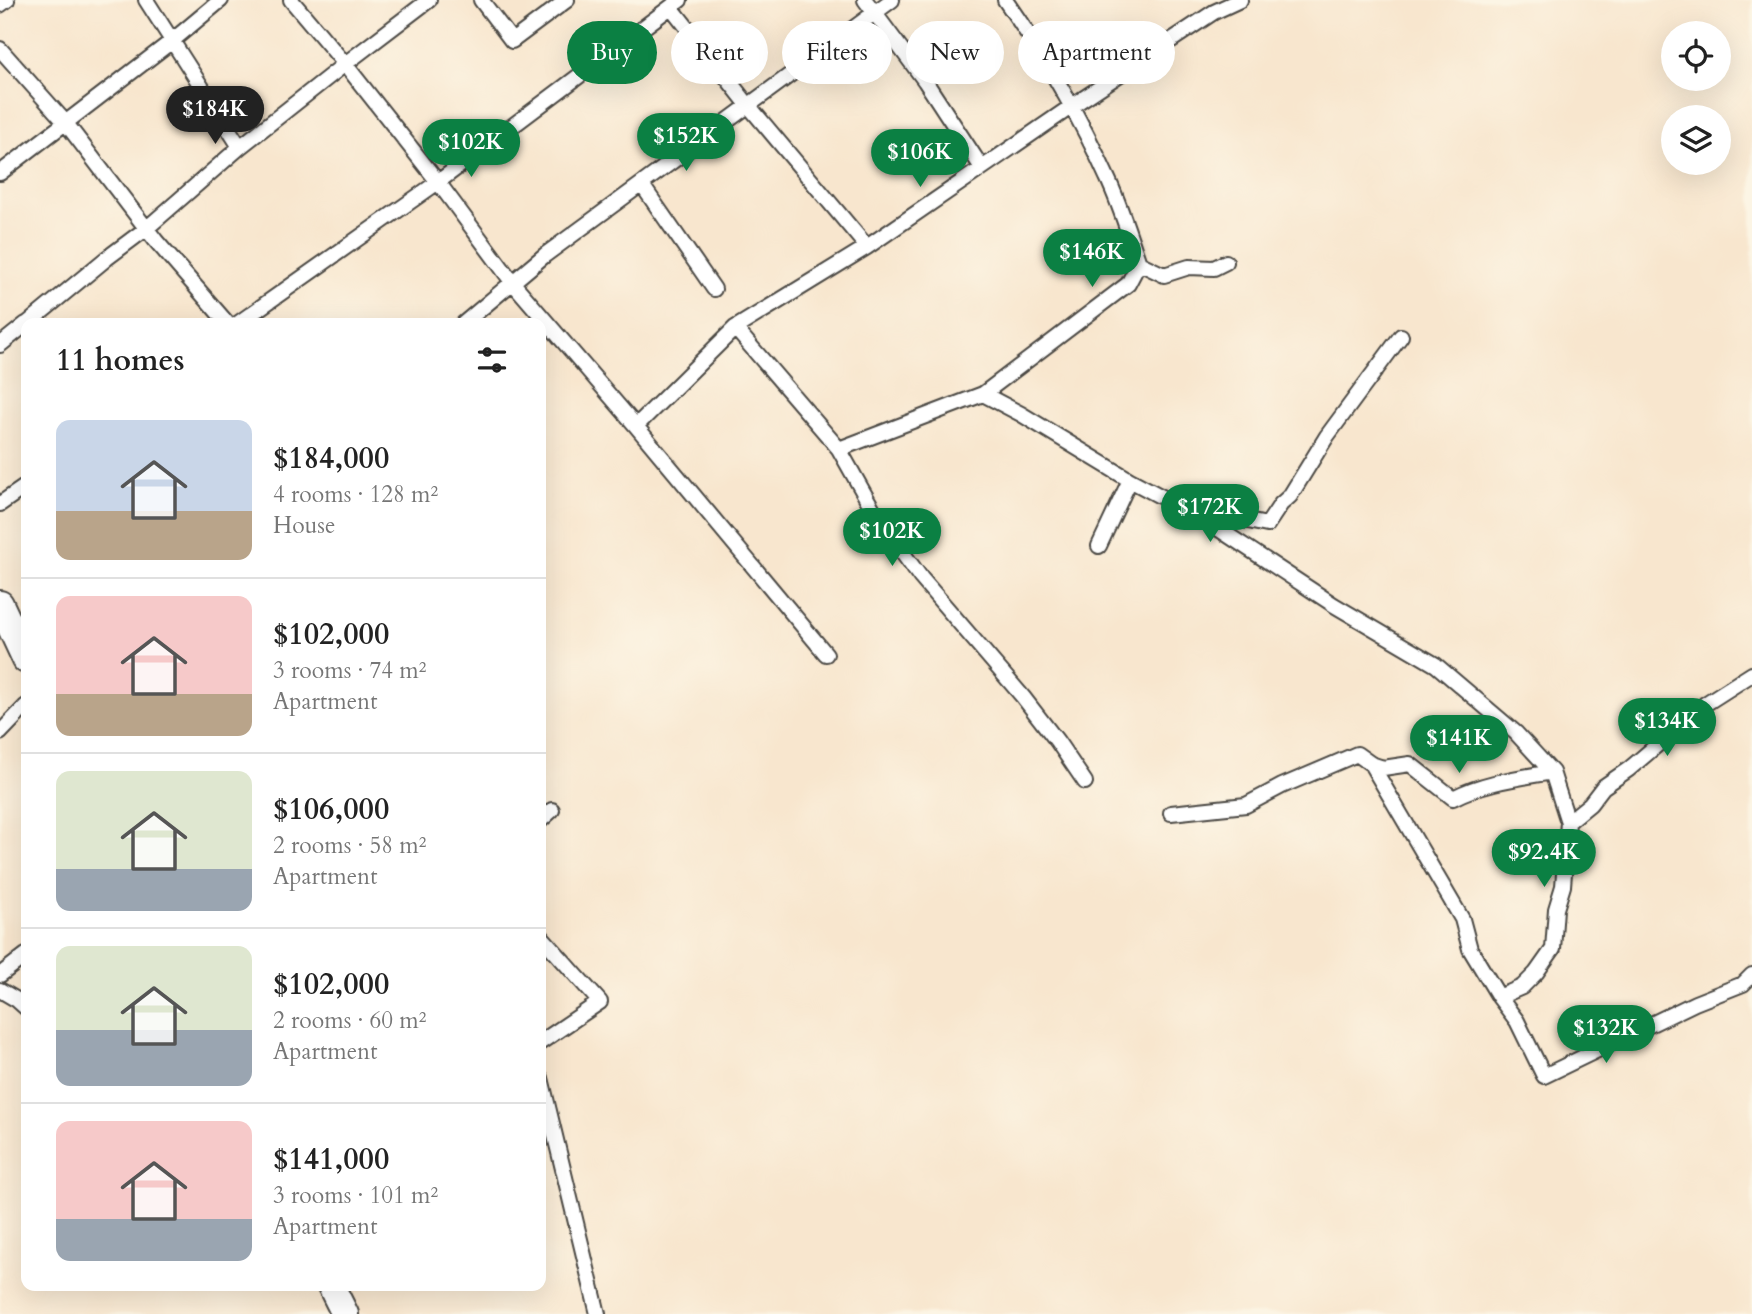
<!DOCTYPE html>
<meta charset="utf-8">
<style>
:root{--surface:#fff;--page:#f2f2f2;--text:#222;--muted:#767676;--line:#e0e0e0;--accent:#0b8043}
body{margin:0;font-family:Cardo,serif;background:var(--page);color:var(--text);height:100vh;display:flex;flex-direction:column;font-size:26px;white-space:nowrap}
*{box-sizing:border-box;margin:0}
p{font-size:23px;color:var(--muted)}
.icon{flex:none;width:38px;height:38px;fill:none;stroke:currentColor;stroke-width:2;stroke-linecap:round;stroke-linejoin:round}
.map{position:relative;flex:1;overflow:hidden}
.sheet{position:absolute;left:21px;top:318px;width:525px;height:973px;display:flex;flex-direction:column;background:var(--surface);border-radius:14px;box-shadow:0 7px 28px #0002}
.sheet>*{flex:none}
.top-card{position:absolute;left:567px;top:21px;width:665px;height:63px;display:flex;gap:14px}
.tools{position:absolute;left:1661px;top:21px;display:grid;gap:14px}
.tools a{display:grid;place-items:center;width:70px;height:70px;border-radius:50%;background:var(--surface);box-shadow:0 7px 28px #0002;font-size:35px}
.price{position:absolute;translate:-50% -60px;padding:0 16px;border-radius:24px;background:var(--accent);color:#fff;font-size:23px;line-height:46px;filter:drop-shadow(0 2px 4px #0008)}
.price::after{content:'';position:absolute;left:50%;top:42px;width:21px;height:16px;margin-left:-10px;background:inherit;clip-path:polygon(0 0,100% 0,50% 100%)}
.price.selected{background:#222;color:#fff}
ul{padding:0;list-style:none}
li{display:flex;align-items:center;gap:21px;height:175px;padding:0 35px}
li+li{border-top:2px solid var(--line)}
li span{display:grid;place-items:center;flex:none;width:196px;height:140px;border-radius:14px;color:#555}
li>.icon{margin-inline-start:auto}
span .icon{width:84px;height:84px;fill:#fffc;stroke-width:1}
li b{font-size:30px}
h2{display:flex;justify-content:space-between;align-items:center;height:84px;padding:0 35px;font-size:30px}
.chip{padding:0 24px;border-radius:32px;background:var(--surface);box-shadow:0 7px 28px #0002;font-size:24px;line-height:63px}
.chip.selected{background:var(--accent);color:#fff}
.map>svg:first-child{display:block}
</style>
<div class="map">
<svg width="1752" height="1314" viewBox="0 0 1752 1314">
<rect width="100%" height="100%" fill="#fcf5e5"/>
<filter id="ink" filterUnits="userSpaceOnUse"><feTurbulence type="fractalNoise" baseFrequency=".0143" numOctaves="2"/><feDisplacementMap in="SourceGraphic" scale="14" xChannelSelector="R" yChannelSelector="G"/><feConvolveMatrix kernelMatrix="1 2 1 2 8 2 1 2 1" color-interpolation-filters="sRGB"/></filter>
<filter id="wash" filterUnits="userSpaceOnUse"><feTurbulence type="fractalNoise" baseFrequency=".00686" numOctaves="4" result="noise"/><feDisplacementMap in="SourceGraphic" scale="28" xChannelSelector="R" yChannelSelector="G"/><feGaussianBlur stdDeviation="1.57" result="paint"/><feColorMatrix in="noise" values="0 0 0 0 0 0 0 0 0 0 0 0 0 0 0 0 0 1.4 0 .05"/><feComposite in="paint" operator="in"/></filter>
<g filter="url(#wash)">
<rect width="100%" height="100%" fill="#f8e6ce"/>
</g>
<g filter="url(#ink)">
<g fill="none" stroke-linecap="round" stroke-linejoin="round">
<g stroke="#4a4743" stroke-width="18">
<path id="street" d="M146,0L240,147
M291,0L345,64L438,182L513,283L636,426L826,654
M481,0L512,41L567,0
M865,0L925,81L982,168
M1005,0C1044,56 1079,115 1107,177C1120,204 1129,235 1139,263
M0,5L7,0
M671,7L748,105L867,247
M0,49L65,122L156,241L228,324
M0,173L172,41L221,0
M642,185L714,289
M27,324L107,258L147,228L240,147L345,64L429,0
M237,324L438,182L680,0
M463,324L545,255L892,0
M735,328L839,449L880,522L921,578L1023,697L1057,741L1085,782
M0,345L26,324
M983,394L1128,284L1139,263L1164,275L1189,267L1214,268L1226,262
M636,426L735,328L867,247L1072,106L1214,12L1240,0
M839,449L983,394L1021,414L1130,480L1205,520L1334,605L1436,665L1516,733L1552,772L1568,822L1563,886L1556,909L1553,949L1536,973L1522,987L1499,997
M0,504L26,486
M1205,520L1218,518L1229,521L1243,520L1267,525L1281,504L1290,496L1327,436L1401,336
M1099,546L1130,480
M0,733L26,706
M1371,764L1383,768L1410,764L1453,798C1484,782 1518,778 1552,772
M1171,813L1246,805L1282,786L1357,754L1371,764L1462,919L1470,949L1499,997L1517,1021L1544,1076L1695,1003L1743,984L1752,975
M541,820L552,810
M1568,822L1590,804L1603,787L1629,769L1705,704L1752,674
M541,936L600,1002L541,1042
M0,975L26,955
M0,990L17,1000L26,1008
M541,1078L598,1314"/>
</g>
<g stroke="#4a4743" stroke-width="30">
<path id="highway" d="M0,604L26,660
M331,1286L345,1314"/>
</g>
<use href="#street" stroke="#fff" stroke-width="14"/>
<use href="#highway" stroke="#fff" stroke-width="26"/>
</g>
</g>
</svg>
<div class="tools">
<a><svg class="icon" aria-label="locate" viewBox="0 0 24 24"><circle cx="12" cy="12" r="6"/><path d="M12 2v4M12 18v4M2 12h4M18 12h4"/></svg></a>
<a><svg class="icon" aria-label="layers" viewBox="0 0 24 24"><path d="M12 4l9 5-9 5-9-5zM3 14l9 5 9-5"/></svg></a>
</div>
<b class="price selected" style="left:215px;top:146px">$184K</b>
<b class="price" style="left:686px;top:173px">$152K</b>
<b class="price" style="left:471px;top:179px">$102K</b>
<b class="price" style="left:920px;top:189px">$106K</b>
<b class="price" style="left:1092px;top:289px">$146K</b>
<b class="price" style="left:1210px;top:544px">$172K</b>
<b class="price" style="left:892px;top:568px">$102K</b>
<b class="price" style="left:1667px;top:758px">$134K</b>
<b class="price" style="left:1459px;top:775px">$141K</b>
<b class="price" style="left:1544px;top:889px">$92.4K</b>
<b class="price" style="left:1606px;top:1065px">$132K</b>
<div class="top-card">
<a class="chip selected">Buy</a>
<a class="chip">Rent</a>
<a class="chip">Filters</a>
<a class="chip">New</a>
<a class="chip">Apartment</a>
</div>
<section class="sheet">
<h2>11 homes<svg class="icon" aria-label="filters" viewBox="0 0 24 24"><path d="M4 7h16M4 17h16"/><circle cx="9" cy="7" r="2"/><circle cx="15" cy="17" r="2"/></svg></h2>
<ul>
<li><span style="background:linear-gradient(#c9d6e8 65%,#b9a48a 0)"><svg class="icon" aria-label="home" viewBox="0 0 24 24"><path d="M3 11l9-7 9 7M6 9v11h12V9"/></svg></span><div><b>$184,000</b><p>4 rooms · 128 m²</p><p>House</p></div></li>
<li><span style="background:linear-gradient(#f6c9c9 70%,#b9a48a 0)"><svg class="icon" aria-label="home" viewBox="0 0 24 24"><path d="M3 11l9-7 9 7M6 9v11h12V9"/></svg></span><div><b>$102,000</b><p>3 rooms · 74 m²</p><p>Apartment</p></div></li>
<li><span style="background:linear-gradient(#dfe7d0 70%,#9aa5b1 0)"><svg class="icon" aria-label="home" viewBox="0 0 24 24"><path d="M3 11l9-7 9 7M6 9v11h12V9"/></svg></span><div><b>$106,000</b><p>2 rooms · 58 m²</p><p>Apartment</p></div></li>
<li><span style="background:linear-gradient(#dfe7d0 60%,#9aa5b1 0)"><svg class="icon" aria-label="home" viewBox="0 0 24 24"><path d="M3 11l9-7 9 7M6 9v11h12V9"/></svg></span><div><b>$102,000</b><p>2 rooms · 60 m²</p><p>Apartment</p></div></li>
<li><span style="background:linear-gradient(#f6c9c9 70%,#9aa5b1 0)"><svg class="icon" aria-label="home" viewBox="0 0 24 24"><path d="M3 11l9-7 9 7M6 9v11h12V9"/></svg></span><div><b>$141,000</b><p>3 rooms · 101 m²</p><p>Apartment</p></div></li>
</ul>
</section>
</div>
